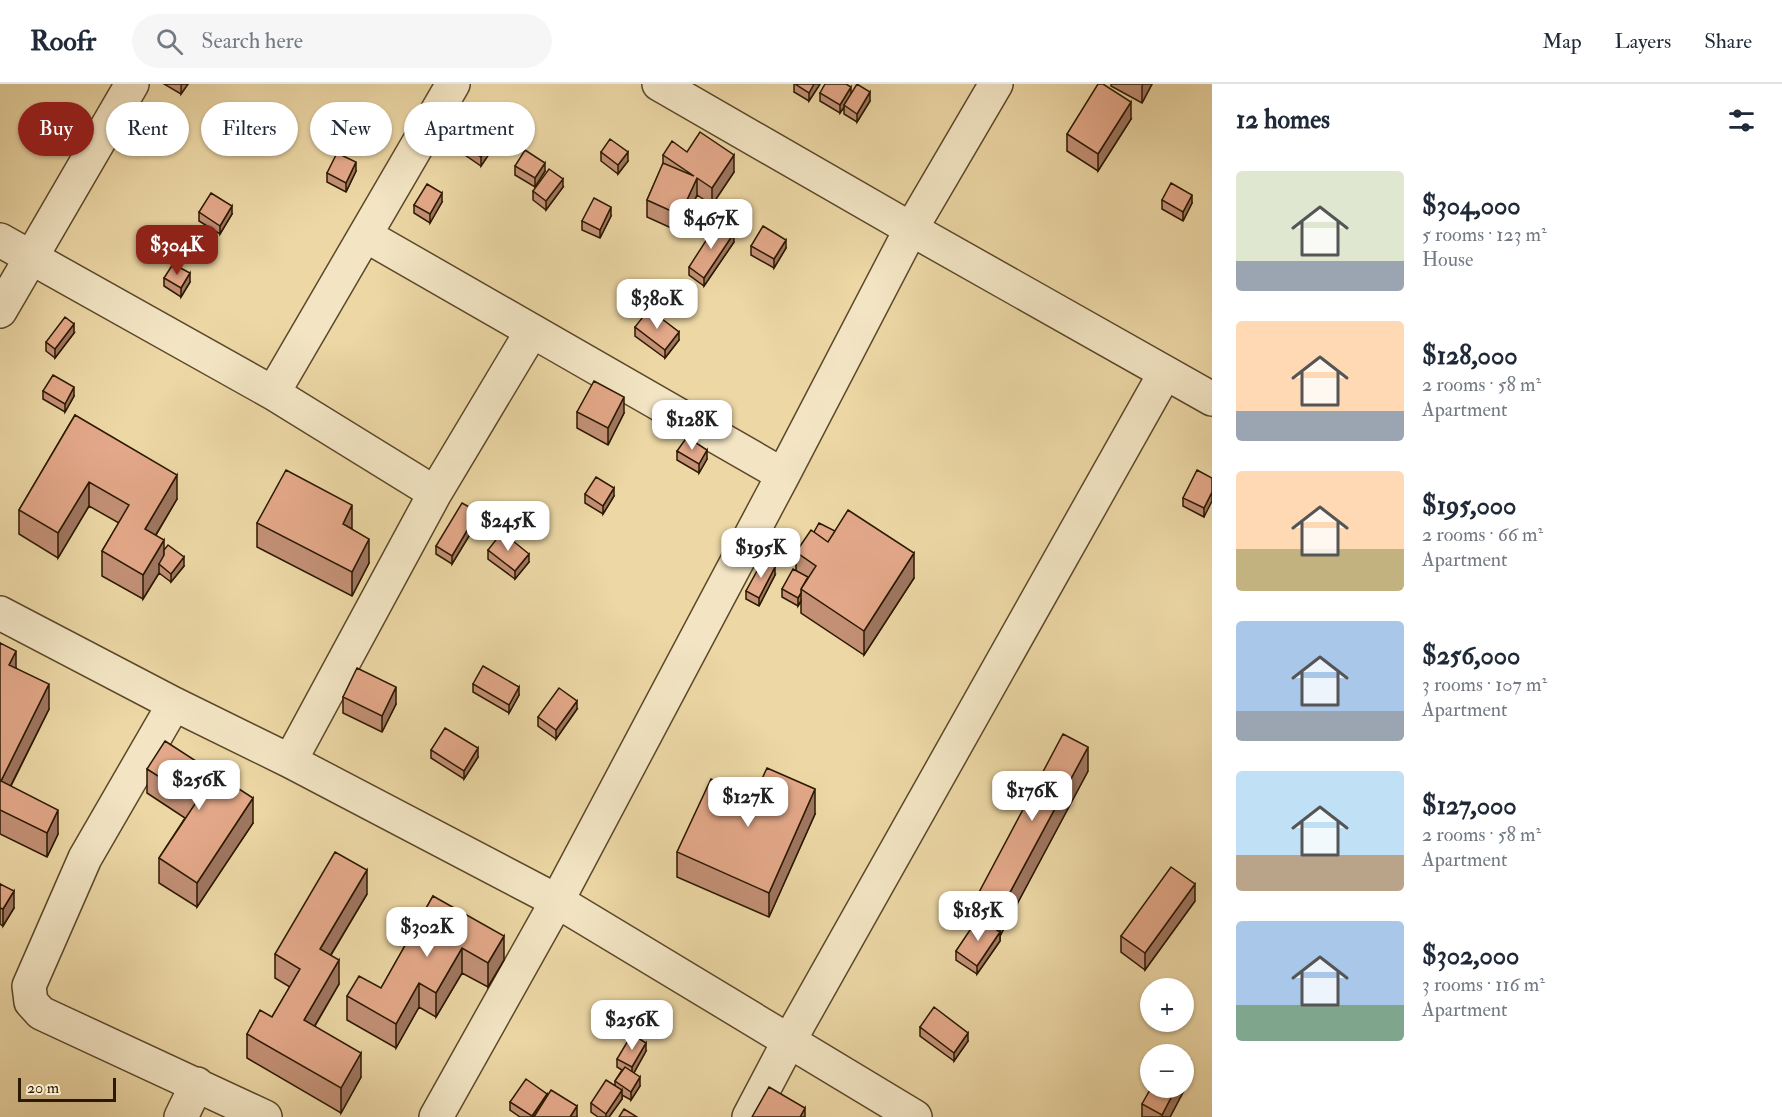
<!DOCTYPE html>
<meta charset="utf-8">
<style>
:root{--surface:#fff;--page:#f6f6f7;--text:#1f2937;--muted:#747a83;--line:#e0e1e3;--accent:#8f2418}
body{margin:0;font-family:"IM FELL Double Pica",serif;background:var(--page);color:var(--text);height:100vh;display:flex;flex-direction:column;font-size:22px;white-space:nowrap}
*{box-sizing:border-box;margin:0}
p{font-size:20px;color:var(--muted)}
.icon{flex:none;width:33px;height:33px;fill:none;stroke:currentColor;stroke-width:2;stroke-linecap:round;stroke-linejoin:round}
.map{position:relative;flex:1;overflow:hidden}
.drawer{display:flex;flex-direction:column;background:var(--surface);width:570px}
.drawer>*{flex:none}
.banner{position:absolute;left:18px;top:18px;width:570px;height:54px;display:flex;gap:12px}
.fabs{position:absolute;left:1140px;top:894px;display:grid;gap:12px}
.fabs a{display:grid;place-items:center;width:54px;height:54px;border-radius:50%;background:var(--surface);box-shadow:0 2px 4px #0004;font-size:30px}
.scale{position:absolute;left:18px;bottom:15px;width:98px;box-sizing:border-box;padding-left:6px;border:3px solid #2b1901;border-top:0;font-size:16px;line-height:21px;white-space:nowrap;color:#2b1901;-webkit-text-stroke:4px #f3e5c4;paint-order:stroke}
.price{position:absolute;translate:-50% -51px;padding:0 14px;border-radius:12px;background:#fff;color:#222;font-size:20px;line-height:39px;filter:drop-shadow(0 2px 3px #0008)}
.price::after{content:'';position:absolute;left:50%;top:36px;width:18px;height:14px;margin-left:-9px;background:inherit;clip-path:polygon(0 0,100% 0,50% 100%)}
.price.active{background:var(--accent);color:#fff}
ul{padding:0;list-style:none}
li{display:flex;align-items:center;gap:18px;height:150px;padding:0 24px}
li span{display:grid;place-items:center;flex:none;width:168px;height:120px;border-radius:6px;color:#555}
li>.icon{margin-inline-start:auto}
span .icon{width:72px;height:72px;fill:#fffc;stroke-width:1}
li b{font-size:26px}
h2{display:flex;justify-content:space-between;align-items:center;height:72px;padding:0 24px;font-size:26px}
.tag{padding:0 21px;border-radius:27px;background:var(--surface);box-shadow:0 2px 4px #0004;font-size:21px;line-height:54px}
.tag.active{background:var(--accent);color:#fff}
header{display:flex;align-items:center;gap:36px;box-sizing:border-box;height:84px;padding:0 30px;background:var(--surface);border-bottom:2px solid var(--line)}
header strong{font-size:28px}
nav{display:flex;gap:33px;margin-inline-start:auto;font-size:21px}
.search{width:420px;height:54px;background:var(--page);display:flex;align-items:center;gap:15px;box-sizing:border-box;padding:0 21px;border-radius:33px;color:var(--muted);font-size:22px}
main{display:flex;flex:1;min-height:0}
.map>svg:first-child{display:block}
</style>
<header>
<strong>Roofr</strong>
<div class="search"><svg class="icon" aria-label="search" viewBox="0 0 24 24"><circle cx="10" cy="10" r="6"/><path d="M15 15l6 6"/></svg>Search here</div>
<nav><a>Map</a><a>Layers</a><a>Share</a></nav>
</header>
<main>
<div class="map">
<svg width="1212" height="1033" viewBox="0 0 1212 1033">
<rect width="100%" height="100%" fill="#ecd7a5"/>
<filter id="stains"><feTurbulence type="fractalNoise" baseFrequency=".00333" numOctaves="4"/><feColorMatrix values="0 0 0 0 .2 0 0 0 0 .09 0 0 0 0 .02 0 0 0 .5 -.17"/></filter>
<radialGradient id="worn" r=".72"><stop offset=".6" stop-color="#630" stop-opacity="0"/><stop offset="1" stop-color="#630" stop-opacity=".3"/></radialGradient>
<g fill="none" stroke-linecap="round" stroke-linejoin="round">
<g stroke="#5b482a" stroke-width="36">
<path id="minor" d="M659,0L911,145L1212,315
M365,151L783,391
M0,156L273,309L435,409
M0,227L132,0
M273,309L453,0
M0,529L174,620L290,677L557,817L915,1033
M174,620L85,774L29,902L31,918L41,929L265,1033
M290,677L435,409L532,247
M181,1033L197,1000
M436,1033L557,817L783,391L911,145L996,0
M749,1033L789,957L1165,289"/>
</g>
<use href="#minor" stroke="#f3e5c4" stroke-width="33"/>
</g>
<path fill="#c39076" stroke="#2b1901" stroke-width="1.5" d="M164,0H188L181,10Z
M794,0H820L809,17L794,8Z
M1111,0H1152L1142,19L1111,2Z
M820,9L851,10L870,17L857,38L844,30V23L840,29L820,17Z
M1131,35L1098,87L1067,67V50Z
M251,42L283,47L270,64L251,51Z
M446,50L495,61L481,82L446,58Z
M601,68L628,77L618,90L601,77Z
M687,68L734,88L712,121L697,111L680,148L647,133V116L663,80V71Z
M515,82L545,87L535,103L515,91Z
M356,87L346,108L327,98V89Z
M563,103L546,126L533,116V107Z
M1162,116L1192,119L1183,137L1162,125Z
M442,118L430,139L414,129V121Z
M199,128L232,130L220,150L199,137Z
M611,132L600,154L582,146V137Z
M734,158L704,202L689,191V183Z
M751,162L786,164L774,184L751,171Z
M164,194L190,198L181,213L164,202Z
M635,243L679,256L665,274L635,252Z
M74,249L55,274L46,267V258Z
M43,307L74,312L65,328L43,315Z
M577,328L624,329L608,361L577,344Z
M75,331L177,415L156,451L164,466L184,482L171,498L159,489L143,515L102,492V467L119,439L89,422L58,474L19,450V426Z
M677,367L707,375L699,389L677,376Z
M1212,394L1204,433L1183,422V414Z
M585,410L614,412L603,430L585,419Z
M478,437L452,480L436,470V462Z
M257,439L352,445L369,479L352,512L257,463Z
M814,448L914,494L864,571L801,529V517L798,522L782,513V505L796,487V468Z
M488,466L529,478L515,495L488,475Z
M775,491L759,522L746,515V507Z
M0,559L16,584L49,625L11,702L58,750L47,773L0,750Z
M473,600L519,611L509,629L473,608Z
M343,613L396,620L382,648L343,629Z
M577,625L556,655L538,642V633Z
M431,666L478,673L464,695L431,674Z
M147,685L253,739L197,823L159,799V774L185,734L147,709Z
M1088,687L1000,852V857L977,890L956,876V867L976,838V814Z
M815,730L769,833L677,793V768Z
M0,800L14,824L3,842L0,840Z
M367,810L331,871L339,900L315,942L361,993L341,1029L247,974V950L272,933L290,903L275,894V870Z
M433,812L504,876L488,903L462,889L436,933L419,923L396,964L347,936V912L381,904Z
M1195,817L1145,886L1121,868V852Z
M920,943L968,957L954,977L920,952Z
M646,967L634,989L640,1002L631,1016L622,1011V1015L609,1033H598L591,1028V1019L615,1001V997L622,986L617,983V975Z
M1191,993L1170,1033H1142V1020Z
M547,1012L577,1033H520L510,1026V1018Z"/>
<path fill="#9f7660" stroke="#2b1901" stroke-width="1.5" d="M182,0H188L181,10V2Z
M814,0H820L809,17V9Z
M1143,0H1152L1142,19V2Z
M851,3V11L844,21V23L840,29V21Z
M870,8V17L857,38V30Z
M1131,18V35L1098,87V70Z
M283,39V47L270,64V56Z
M495,52V61L481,82V73Z
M628,68V77L618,90V81Z
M734,71V88L712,121V104Z
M356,78V87L346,108V99Z
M545,79V87L535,103V94Z
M697,94V111L680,148V131Z
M563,95V103L546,126V117Z
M442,109V118L430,139V130Z
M1192,111V119L1183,137V128Z
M232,122V130L220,150V142Z
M611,123V132L600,154V146Z
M734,149V158L704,202V194Z
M786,156V164L774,184V175Z
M190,189V198L181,213V204Z
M74,240V249L55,274V265Z
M679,248V256L665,274V266Z
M74,303V312L65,328V320Z
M624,313V329L608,361V344Z
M707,366V375L699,389V380Z
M177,391V415L145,469V445Z
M89,398V422L58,474V449Z
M614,404V412L603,430V422Z
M1212,408V417L1204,433V424Z
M352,421V445L343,440Z
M478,428V437L452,480V472Z
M369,455V479L352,512V488Z
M164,456V480H159V489L143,515V491Z
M914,469V494L864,571V547Z
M529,470V478L515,495V487Z
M184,473V482L171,498V490Z
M775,483V491L759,522V514Z
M801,509V517L798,522V514Z
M16,567V591L9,581Z
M49,600V625L1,721V697Z
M396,603V620L382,648V632Z
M519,603V611L509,629V621Z
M577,617V625L556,655V646Z
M1088,663V687L1000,852V827Z
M478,664V673L464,695V687Z
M815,705V730L769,833V809Z
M253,714V739L197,823V799Z
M58,726V750L47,773V749Z
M367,786V810L320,889V865Z
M1195,800V817L1145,886V869Z
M14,807V824L3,842V825Z
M1000,848V857L977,890V882Z
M504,852V876L488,903V879Z
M462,864V889L436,933V909Z
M339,876V900L304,960V936Z
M419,899V923L396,964V940Z
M968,949V957L954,977V969Z
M646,959V967L632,992V983Z
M361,969V993L341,1029V1004Z
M1191,976V993L1170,1033H1162V1031L1176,1004H1184V990Z
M640,993V1002L631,1016V1008Z
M622,1006V1015L609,1033H606V1030Z
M547,1010V1018L537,1033H532Z
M577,1022V1033H570Z
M805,1024V1033H800Z"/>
<path fill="#e3a889" stroke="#2b1901" stroke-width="1.5" d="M795,0H814L809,9Z
M825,0H846L851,3L840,21L820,9Z
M857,0L870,8L857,30L844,21Z
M1098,0H1103L1131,18L1098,70L1067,50Z
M264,25L283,39L270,56L251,42Z
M460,29L495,52L481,73L446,50Z
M700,48L734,71L712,104L697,94L680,131L647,116L663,79L694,92L663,71L672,57L687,68Z
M610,55L628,68L618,81L601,68Z
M525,66L545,79L535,94L515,82Z
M337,69L356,78L346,99L327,89Z
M549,85L563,95L546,117L533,107Z
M1171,99L1192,111L1183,128L1162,116Z
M427,100L442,109L430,130L414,121Z
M211,109L232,122L220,142L199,128Z
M594,114L611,123L600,146L582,137Z
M718,138L734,149L704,194L689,183Z
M763,142L786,156L774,175L751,162Z
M173,180L190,189L181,204L164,194Z
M649,225L679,248L665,266L635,243Z
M65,233L74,240L55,265L46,258Z
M53,291L74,303L65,320L43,307Z
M594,297L624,313L608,344L577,328Z
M75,331L177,391L145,445L164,456L143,491L102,467L129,421L89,398L58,449L19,426Z
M687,353L707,366L699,380L677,367Z
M286,386L352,421L343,440L369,455L352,488L257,439Z
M1197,386L1212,394V408L1204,424L1183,414Z
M596,393L614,404L603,422L585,410Z
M462,419L478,428L452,472L436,462Z
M848,426L914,469L864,547L801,505L816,482L796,468L811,446L828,458Z
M819,439L835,447L828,458L814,448Z
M502,448L529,470L515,487L488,466Z
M168,461L184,473L171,490L159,480L164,471V466Z
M763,476L775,483L759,514L746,507Z
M793,485L808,493L801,505V509L798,514L782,505Z
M0,559L16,567L9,581L49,600L1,697L58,726L47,749L0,726Z
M483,582L519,603L509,621L473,600Z
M357,584L396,603L382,632L343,613Z
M559,604L577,617L556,646L538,633Z
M445,644L478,664L464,687L431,666Z
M1063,650L1088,663L1000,827L976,814Z
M165,657L253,714L197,799L159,774L197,717L147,685Z
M767,684L815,705L769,809L677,768L711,695L753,714Z
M335,768L367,786L320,865L339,876L304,936L361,969L341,1004L247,950L260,926L272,933L300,885L275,870Z
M1171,783L1195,800L1145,869L1121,852Z
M0,800L14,807L3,825L0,824Z
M433,812L504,852L488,879L462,864L436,909L419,899L396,940L347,912L359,892L381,904Z
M978,834L1000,848L977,882L956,867Z
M934,923L968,949L954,969L920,943Z
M632,950L646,959L632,983L617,975Z
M1171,966L1180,970H1168Z
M1184,972L1191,976L1184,990Z
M625,983L640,993L631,1008L615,997Z
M526,995L547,1010L532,1032L510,1018Z
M606,996L622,1006L606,1030L591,1019Z
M769,1003L805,1024L800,1033H752Z
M1151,1004H1176L1162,1031L1142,1020Z
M551,1006L577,1022L570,1033H534Z
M624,1025L637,1033H619Z"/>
<rect width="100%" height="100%" filter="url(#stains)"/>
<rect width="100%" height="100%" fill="url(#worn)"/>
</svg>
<div class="fabs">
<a>+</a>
<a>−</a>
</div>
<div class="scale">20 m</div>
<b class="price" style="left:711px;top:166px">$467K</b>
<b class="price active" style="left:177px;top:192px">$304K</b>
<b class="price" style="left:657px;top:246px">$380K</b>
<b class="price" style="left:692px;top:367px">$128K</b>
<b class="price" style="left:508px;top:468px">$245K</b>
<b class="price" style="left:761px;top:495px">$195K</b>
<b class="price" style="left:199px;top:727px">$256K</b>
<b class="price" style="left:1032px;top:738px">$176K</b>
<b class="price" style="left:748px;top:744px">$127K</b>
<b class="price" style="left:978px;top:858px">$185K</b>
<b class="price" style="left:427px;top:874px">$302K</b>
<b class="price" style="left:632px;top:967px">$256K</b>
<div class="banner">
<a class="tag active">Buy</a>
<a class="tag">Rent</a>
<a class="tag">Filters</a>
<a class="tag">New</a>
<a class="tag">Apartment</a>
</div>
</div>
<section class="drawer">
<h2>12 homes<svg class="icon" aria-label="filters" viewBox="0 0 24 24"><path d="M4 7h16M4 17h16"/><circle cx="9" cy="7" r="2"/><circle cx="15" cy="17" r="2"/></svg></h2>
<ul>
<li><span style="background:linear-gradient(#dfe7d0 75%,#9aa5b1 0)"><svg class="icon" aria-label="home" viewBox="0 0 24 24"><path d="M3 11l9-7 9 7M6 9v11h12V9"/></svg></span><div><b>$304,000</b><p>5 rooms · 123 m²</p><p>House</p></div></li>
<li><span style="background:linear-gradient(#ffd9b3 75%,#9aa5b1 0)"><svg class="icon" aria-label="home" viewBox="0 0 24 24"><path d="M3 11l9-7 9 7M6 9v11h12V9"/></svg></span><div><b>$128,000</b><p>2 rooms · 58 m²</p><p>Apartment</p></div></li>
<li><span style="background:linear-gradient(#ffd9b3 65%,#c2b280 0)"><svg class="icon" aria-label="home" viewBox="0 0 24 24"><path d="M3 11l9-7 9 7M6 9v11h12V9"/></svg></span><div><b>$195,000</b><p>2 rooms · 66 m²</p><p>Apartment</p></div></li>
<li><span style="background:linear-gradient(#a9c7e8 75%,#9aa5b1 0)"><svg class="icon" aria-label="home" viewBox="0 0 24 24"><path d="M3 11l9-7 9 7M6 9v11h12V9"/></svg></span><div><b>$256,000</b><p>3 rooms · 107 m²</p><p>Apartment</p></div></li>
<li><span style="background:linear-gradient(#bfe0f5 70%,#b9a48a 0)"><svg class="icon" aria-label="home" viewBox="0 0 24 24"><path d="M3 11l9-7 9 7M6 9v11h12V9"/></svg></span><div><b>$127,000</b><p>2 rooms · 58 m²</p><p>Apartment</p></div></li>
<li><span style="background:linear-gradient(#a9c7e8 70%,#7fa58c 0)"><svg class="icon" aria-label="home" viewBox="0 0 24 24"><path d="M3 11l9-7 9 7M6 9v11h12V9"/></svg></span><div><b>$302,000</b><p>3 rooms · 116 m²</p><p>Apartment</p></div></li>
</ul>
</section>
</main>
